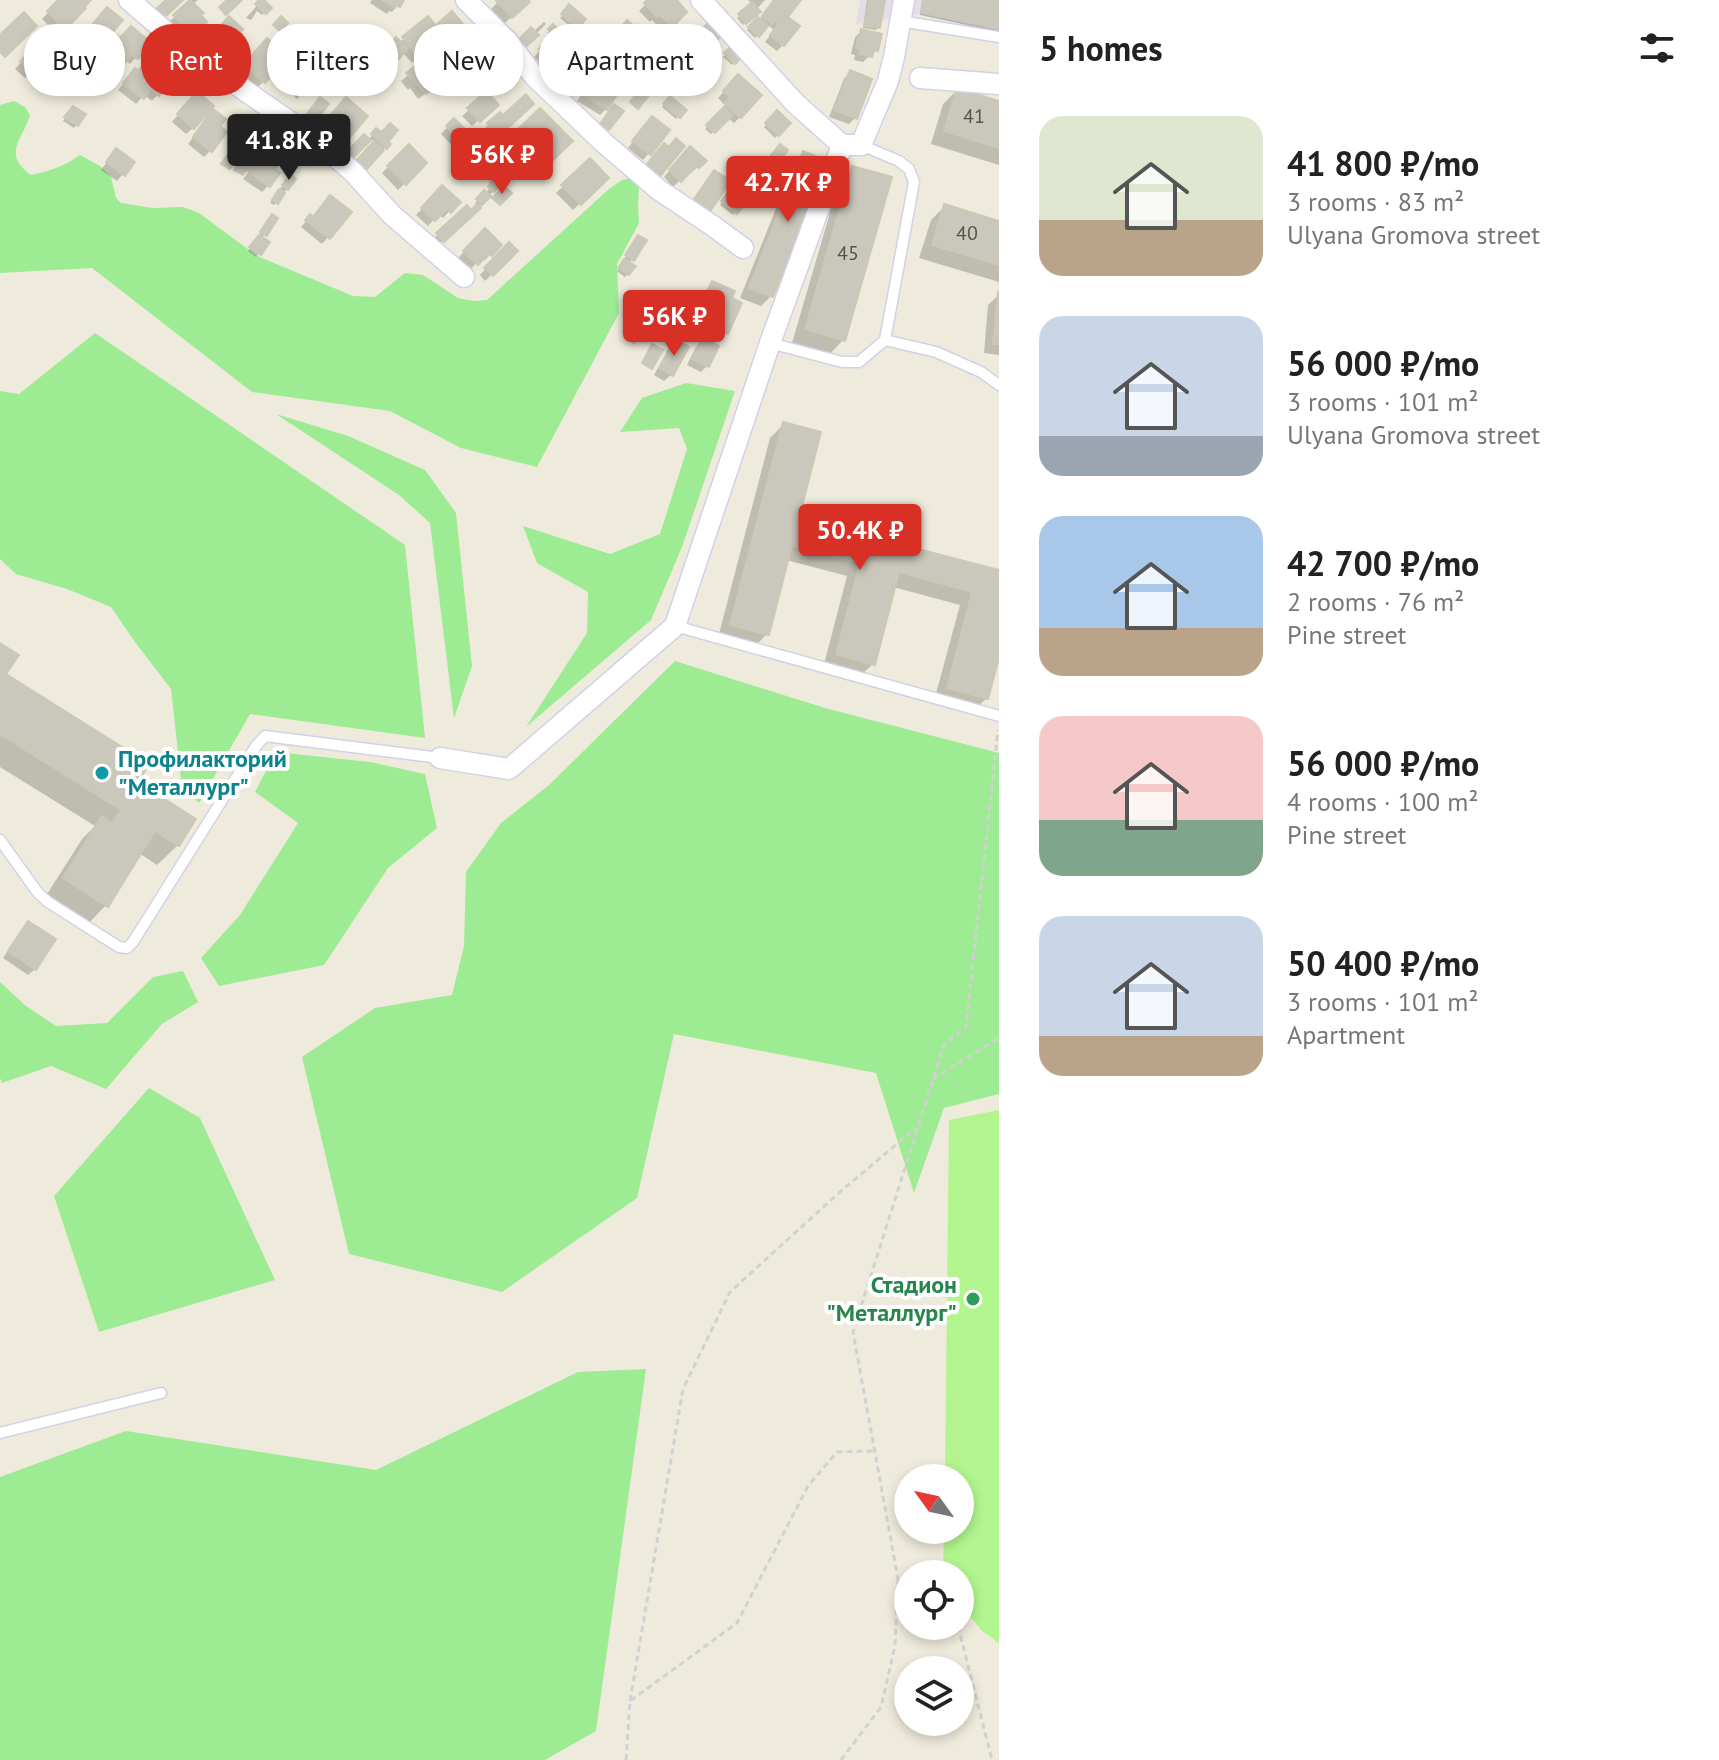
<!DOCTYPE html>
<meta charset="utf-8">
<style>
:root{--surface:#fff;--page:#f2f2f2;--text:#222;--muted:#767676;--accent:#d93025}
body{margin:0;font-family:"PT Sans",sans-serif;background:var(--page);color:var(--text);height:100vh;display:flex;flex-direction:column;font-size:30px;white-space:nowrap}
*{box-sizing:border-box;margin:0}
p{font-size:26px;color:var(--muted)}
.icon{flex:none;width:44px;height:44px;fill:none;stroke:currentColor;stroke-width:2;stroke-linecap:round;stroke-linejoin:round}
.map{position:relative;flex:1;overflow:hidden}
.drawer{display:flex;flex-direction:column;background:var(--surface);width:720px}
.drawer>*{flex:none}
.hud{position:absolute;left:24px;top:24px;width:760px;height:72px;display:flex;gap:16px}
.needle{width:52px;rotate:303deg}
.buttons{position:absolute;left:894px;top:1464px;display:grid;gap:16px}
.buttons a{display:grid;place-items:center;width:80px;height:80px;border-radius:50%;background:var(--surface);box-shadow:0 4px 12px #0003;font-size:40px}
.price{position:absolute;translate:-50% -68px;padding:0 18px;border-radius:8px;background:var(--accent);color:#fff;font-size:26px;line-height:52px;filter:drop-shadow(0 2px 4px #0008)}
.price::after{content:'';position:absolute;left:50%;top:48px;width:24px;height:18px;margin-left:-12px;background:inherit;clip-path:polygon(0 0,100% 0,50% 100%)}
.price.active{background:#222;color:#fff}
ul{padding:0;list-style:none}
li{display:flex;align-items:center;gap:24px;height:200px;padding:0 40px}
li span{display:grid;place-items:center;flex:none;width:224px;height:160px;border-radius:24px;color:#555}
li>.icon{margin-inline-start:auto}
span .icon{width:96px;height:96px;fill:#fffc;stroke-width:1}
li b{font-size:34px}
h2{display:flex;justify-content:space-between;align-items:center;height:96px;padding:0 40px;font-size:34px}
.pill{padding:0 28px;border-radius:32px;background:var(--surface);box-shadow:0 4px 12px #0003;font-size:28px;line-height:72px}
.pill.active{background:var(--accent);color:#fff}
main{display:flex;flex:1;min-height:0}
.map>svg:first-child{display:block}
</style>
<main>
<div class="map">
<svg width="999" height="1760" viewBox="0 0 999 1760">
<rect width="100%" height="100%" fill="#efebdc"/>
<path fill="#e2dde7" d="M860,0H999V32L918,14L856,24Z"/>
<path fill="#9deb93" d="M14,101L25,107L30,115C23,140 1,153 31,175C50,171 65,166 80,155L100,166L111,177L116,198L121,203L153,208L183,207L199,213L257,256L353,296L375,297L405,273L423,275L458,298L474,301L487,300L609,189L622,180L631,178L636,181L639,187L638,204L639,223L617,264L619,313L537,467L461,448L390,411L252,392L92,268L0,273V105Z
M95,333L405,545L425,738L250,714L199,803L182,788L171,689L135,642L111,607L67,589L16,574L0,559V391L19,394Z
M686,383L735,391L682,547L651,620L526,727L587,633L588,592L537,563L523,526L610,554L660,534L687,449L679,428L620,432L642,398Z
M276,414L348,436L425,470L456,513L472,666L454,718L430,523L399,495Z
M675,661L825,708L999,753V1094L944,1108L914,1193L876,1073L674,1034L637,1198L502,1292L349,1254L302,1057L375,1008L452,995L464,946L466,872L501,823L549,785Z
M276,752L370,762L425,774L437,828L388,868L324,965L219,986L201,958L240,915L298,823L255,792Z
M183,971L198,1002L162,1024L106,1089L51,1066L2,1083L0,1078V982L26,1006L56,1026L107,1023L153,977Z
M149,1088L200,1118L275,1280L99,1332L54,1196Z
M646,1369L596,1731L545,1760H0V1477L126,1431L376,1470L578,1372Z"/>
<path fill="#b2f48e" d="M999,1110V1643L981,1630L960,1604V1574H943L944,1530H960V1478H945L949,1120Z"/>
<path fill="#0003" d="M60,0H88L83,8L56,36L60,40L25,78L15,69L28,55L25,52L37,39L40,42L52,29L42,19Z
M192,0H198L193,4L204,22L184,41L168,23Z
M262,0L269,8L262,15L257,11L251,20L246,18Z
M372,0H402L392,12L389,11L387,14L370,3Z
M500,0H526L527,2L505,23L491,9Z
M650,0H674L685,12L667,31L676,38L654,64L646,58L666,34L652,20L650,22L639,11Z
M748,0H765L756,10L758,12L743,25L737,18L753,5Z
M774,0H798L785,17L783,45L777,51L765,42L774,30L768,25L755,38L747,30L759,20Z
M867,0H883L878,27L876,30L863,28Z
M922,0H999V32L920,15Z
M570,7L584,20L574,30L560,18Z
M452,14L458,35L444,47L453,74L418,99L410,88L408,90L401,81L444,46L439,40L412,63L402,52L395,60L386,52L396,40L399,43L428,19L435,28Z
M101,16V44L94,50L81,40Z
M544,22L546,24L523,47L518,42L531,30L533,32Z
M222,25V50L216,57L204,46Z
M553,27L564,39L559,44L569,53L550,72L534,57L552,38L547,33Z
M593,27L601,34L586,51L578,44Z
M696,28L711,52L691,71L686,66L687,65L677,54L668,65L664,61L672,50Z
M862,31L876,50L863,62L854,60L855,55L851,54L855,37Z
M111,44H148L130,64L125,60L116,69L100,56Z
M261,47L264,81L257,88L239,72Z
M730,50L738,58L732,65L723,57Z
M314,61L326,76L313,89L309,86L297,99L287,90Z
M850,72L855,118L849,124L829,117L844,79Z
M596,74L606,109L600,115L577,101Z
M738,76L740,117L734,123L728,118L711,134L705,129L721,112L720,111L725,105L718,98Z
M129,77L159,80L158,94L152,101L144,95L136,104L118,90Z
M957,90L999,103V165L931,144L943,104Z
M486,94L496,105L472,126L462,116Z
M526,97L525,110L480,148L478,145L465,159L441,134L454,120L475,142L488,130L486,127L499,115L502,118Z
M670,98L684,110L676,119L662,107Z
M191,100L193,128L186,134L172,122Z
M340,106L350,134L343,141L324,124Z
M540,110L570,141L539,171L517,148L514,151L507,145L477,172L471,166L478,159L511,139Z
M70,111L83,115L74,128L63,121Z
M777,113L789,123L775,138L764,127Z
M207,118L217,127L211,150L204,157L188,144Z
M646,125L668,131L643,160L628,148Z
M374,133L382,135L388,144L362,171L354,165L375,142L370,138Z
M240,138L244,140L237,149L233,146Z
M682,146L653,180L642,171L658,152Z
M409,147L425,163L398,190L382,173Z
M804,154L771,296L761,306L740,298L794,164Z
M683,155L704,161L691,173L689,171L673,187L664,177Z
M110,158L123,174L117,181L101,170Z
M258,159L268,186L262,192L243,179Z
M590,161L606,178L573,210L556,193Z
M852,168L843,340L830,354L792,343L839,182Z
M494,178L500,184L472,215L436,247L431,241L466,208L470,212L478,206L475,203L492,186L489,183Z
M287,179V189L274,205L270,203Z
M708,179L710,209L703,215L690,206Z
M442,188L458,202L443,218L439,214L428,226L416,215Z
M731,192L744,202L733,215L720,205Z
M945,206L999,223V282L919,258L931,220Z
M349,212L322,244L301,227L310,217L312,219Z
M270,219H276L261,239L267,243L256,257L248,251Z
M485,231L499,245L484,261L481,258L470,270L458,258Z
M636,240L632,260L628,264V274L625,277L617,271L626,260L624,259Z
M509,245L515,251L485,281L480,275Z
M712,283L726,333L720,339L690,326L706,290Z
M999,295V355L984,353L988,305Z
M703,340L707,366L701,372L687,365L696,347Z
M676,341L671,375L664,381L654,375L669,348Z
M784,424L797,520L999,572V650L987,698L973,711L934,701L960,605L893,587L873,664L859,677L823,668L847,576L786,560L767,634L753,648L718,638L770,438Z
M0,645L3,675L135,782L194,819L178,845L157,865L139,853L106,905L86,926L44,899L82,839L95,826L0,767Z
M28,923L35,969L28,975L3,958L22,930Z"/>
<path fill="#cac8bc" stroke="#cbc8b5" stroke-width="2" d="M58,0H91L85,6L86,8L65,30L47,11Z
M166,0H183L164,18L156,9Z
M190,0L204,13L201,15L207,22L192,36L173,15Z
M227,0H242L226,15L219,7Z
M259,0H264L272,8L266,14L255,4Z
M382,0H404L400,7L397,5L395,8Z
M497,0H528L530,2L512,18L496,1Z
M647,0H677L687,12L672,28L660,15L657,17L644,3Z
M774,0H801L788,17L785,15L779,23L775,20L772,24L762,16Z
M869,0H885L880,28L864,26Z
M923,0H999V29L922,13Z
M752,2L761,12L746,24L738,14Z
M569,4L586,19L578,29L561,14Z
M107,7L123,20L102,45L86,32Z
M452,11L467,29L452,42L437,24Z
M24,12L37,26L5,57L0,52V35Z
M785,15L800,26L784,46L770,35Z
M229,16L243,29L224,52L209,39Z
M281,16L288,23L280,31L273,25Z
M428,16L445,37L419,58L402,37Z
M758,17L768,26L759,37L748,27Z
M627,20L633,25L622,38L616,33Z
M553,24L567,39L562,44L548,29Z
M707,24L720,37L710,48L714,52L701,65L678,43L696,25L701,30Z
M593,25L604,34L590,50L579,41Z
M131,26L151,43L138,59L132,55L124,64L105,48L117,35L120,38Z
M531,27L539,35L527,46L520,38Z
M50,28L63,40L33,73L20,62L33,47L30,44L37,37L40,40Z
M668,29L679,38L661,59L651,50Z
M861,29L882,34L878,51L874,50L872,57L859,54L861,49L856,48Z
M552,35L571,53L558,67L539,49Z
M396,37L408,48L399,59L387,48Z
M267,38L288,57L265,83L244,64Z
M444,44L462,67L426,94L406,73Z
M482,44L489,55L475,66L467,55Z
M674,45L682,51L672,64L665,58Z
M730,47L741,58L735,64L724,53Z
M583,54L591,61L566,88L558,82Z
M151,55L170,69L162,79L168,84L159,96L151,89L144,99L123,83L135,68L138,71Z
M314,58L326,70L325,72L329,75L321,84L316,81L305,94L292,82Z
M850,70L872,79L857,119L834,110Z
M596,72L621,88L607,110L582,94Z
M738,74L762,95L741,118L724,103L730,97L723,91Z
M650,77L658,84L638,109L630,102Z
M957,88L999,101V148L944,131Z
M197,91L214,106L194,129L177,114Z
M486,91L499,105L480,122L467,108Z
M526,94L534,104L511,125L503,115Z
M670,96L687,110L680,118L663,104Z
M320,97L329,104L312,126L303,119Z
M346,97L368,116L351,136L329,117Z
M614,104L624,111L609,130L600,124Z
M73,106L86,114L78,126L64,117Z
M724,107L732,116L715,133L706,125Z
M540,108L573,141L551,162L528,139L525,143L515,132Z
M213,109L226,119L220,126L227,132L212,152L193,137Z
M777,110L791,123L779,136L765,123Z
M500,112L511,125L498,136L487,123Z
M652,116L670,130L651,155L632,141Z
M454,118L481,146L473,154L446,126Z
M390,123L398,130L388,142L391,144L387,149L371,134L376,128L382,132Z
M488,127L496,136L484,146L476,138Z
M507,131L515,140L484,167L476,158Z
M364,134L371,140L352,159L346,153Z
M676,138L685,146L661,175L647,164L664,143L669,147Z
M374,141L384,150L366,170L356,161Z
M409,144L427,163L406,185L387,166Z
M780,144L788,150L777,165L768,159Z
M690,146L707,161L699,168L696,166L681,182L669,170Z
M116,148L135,162L125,176L106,162Z
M249,148L257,154L243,175L234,170Z
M232,149L240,155L230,169L221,164Z
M264,150L280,162L275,169L280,173L270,187L248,171Z
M803,151L828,161L773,297L749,288Z
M590,158L609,178L581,205L561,185Z
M852,166L892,177L845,341L805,329Z
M714,170L731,181L711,210L694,199Z
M290,174L296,179L288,190L282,185Z
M494,175L502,184L494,192L488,187L493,182L490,179Z
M442,185L461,202L451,213L447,209L435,221L421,208Z
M504,186L512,193L500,205L492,198Z
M279,189L285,193L278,204L272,200Z
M730,189L747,202L737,214L721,201Z
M484,190L491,196L482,205L476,199Z
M330,195L352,212L330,239L305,220L310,214L313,217Z
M477,204L481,208L444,242L436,233L467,205L471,210Z
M944,204L999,221V265L932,245Z
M272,214L278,218L267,236L260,232Z
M485,228L502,245L492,256L489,253L478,265L463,251Z
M259,235L270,242L261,255L249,247Z
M638,235L647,240L634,261L625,255Z
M509,242L518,251L493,276L484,268Z
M624,259L636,266L629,275L618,268Z
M712,281L735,291L732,298L742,303L728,334L695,319Z
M998,292L999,293V344H993Z
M634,326L642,332L634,343L626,338Z
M702,338L719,346L709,367L692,359Z
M675,339L689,347L673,376L659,368Z
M652,344L663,350L652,369L642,363Z
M783,422L821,432L799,518L999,570V658L988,699L947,688L972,592L899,572L875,665L836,654L860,563L792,545L769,635L730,625Z
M0,643L19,655L6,674L149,764L138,782L196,819L179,846L155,831L108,907L63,878L102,816L112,823L121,810L0,734Z
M28,921L56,939L36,970L8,951Z"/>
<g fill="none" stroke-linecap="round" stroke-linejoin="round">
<g stroke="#d2d1e6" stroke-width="13">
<path id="service" d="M900,21L999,37
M861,145L899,161L909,169L914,182L885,340
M770,343L842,362H859L885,340L936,352L981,372L999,385
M675,626L999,716
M0,840L38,893L48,902L119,947L127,948L133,942L256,746L265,736L440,758
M0,1433L161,1393"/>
</g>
<g stroke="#d2d1e6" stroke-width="23">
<path id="minor" d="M129,0L188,51L293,124L339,160L353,172L392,215L464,277
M466,0L508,42L534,76L604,143L659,190L713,226L743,248
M701,0L796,104L842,145
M920,78L999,84
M440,758L509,769L675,626L770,343L842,145H861L888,81L894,57L904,0"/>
</g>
<path stroke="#d1d1d1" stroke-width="3" stroke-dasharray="6 4" stroke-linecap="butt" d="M933,1079L999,1038
M908,1585L898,1579L853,1332L944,1045L966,1027L998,730
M958,1626L992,1760
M630,1701L683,1389L730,1292L841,1191L916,1128
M626,1760L630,1701L737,1623L808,1486L837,1452L875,1451
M841,1760L881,1707L895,1646L898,1579"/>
<use href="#service" stroke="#fff" stroke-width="10"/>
<use href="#minor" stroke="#fff" stroke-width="20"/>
</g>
<circle fill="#0f9aa8" stroke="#fff" stroke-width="3" cx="102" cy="773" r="8"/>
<circle fill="#2e9e5b" stroke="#fff" stroke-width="3" cx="973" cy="1299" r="8"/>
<g text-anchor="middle" stroke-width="8" stroke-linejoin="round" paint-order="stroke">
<g font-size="20" fill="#545350">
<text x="974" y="123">41</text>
<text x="967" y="240">40</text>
<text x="848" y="260">45</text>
</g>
<g font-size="24" font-weight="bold" fill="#0d838f" stroke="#fff" text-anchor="start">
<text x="118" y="767">Профилакторий<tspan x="118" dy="28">"Металлург"</tspan></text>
</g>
<g font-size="24" font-weight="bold" fill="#27864d" stroke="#fff" text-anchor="end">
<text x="957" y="1293">Стадион<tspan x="957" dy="28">"Металлург"</tspan></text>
</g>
</g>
</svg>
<div class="buttons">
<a><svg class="needle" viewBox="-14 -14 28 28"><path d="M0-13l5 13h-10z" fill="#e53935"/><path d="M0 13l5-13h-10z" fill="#767676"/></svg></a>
<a><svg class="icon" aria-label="locate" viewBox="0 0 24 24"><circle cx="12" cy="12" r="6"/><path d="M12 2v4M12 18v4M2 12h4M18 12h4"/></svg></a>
<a><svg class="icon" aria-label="layers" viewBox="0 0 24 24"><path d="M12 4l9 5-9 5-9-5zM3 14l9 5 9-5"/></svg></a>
</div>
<b class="price active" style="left:289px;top:182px">41.8K ₽</b>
<b class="price" style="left:502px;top:196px">56K ₽</b>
<b class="price" style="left:788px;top:224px">42.7K ₽</b>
<b class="price" style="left:674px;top:358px">56K ₽</b>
<b class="price" style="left:860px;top:572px">50.4K ₽</b>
<div class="hud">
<a class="pill">Buy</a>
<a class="pill active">Rent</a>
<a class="pill">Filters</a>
<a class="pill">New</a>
<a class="pill">Apartment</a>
</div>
</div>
<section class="drawer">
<h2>5 homes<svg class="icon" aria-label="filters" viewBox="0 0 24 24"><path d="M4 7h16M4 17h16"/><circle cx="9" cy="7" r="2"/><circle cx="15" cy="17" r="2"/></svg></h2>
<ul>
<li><span style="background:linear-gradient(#dfe7d0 65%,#b9a48a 0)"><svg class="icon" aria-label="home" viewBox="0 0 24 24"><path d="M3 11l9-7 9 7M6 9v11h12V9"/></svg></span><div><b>41 800 ₽/mo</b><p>3 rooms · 83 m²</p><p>Ulyana Gromova street</p></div></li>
<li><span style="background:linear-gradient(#c9d6e8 75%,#9aa5b1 0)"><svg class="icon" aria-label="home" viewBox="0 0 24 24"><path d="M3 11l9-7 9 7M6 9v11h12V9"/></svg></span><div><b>56 000 ₽/mo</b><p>3 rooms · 101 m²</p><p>Ulyana Gromova street</p></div></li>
<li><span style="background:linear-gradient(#a9c7e8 70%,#b9a48a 0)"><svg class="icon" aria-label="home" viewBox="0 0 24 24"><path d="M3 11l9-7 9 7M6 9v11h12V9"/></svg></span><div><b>42 700 ₽/mo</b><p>2 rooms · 76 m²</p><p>Pine street</p></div></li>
<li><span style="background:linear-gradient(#f6c9c9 65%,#7fa58c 0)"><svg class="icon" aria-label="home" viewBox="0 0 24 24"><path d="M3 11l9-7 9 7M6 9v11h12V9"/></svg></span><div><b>56 000 ₽/mo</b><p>4 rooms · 100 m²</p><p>Pine street</p></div></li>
<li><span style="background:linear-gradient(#c9d6e8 75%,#b9a48a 0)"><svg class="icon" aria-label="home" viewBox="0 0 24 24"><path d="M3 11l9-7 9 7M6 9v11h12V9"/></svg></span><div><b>50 400 ₽/mo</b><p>3 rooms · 101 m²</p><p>Apartment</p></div></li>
</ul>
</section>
</main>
